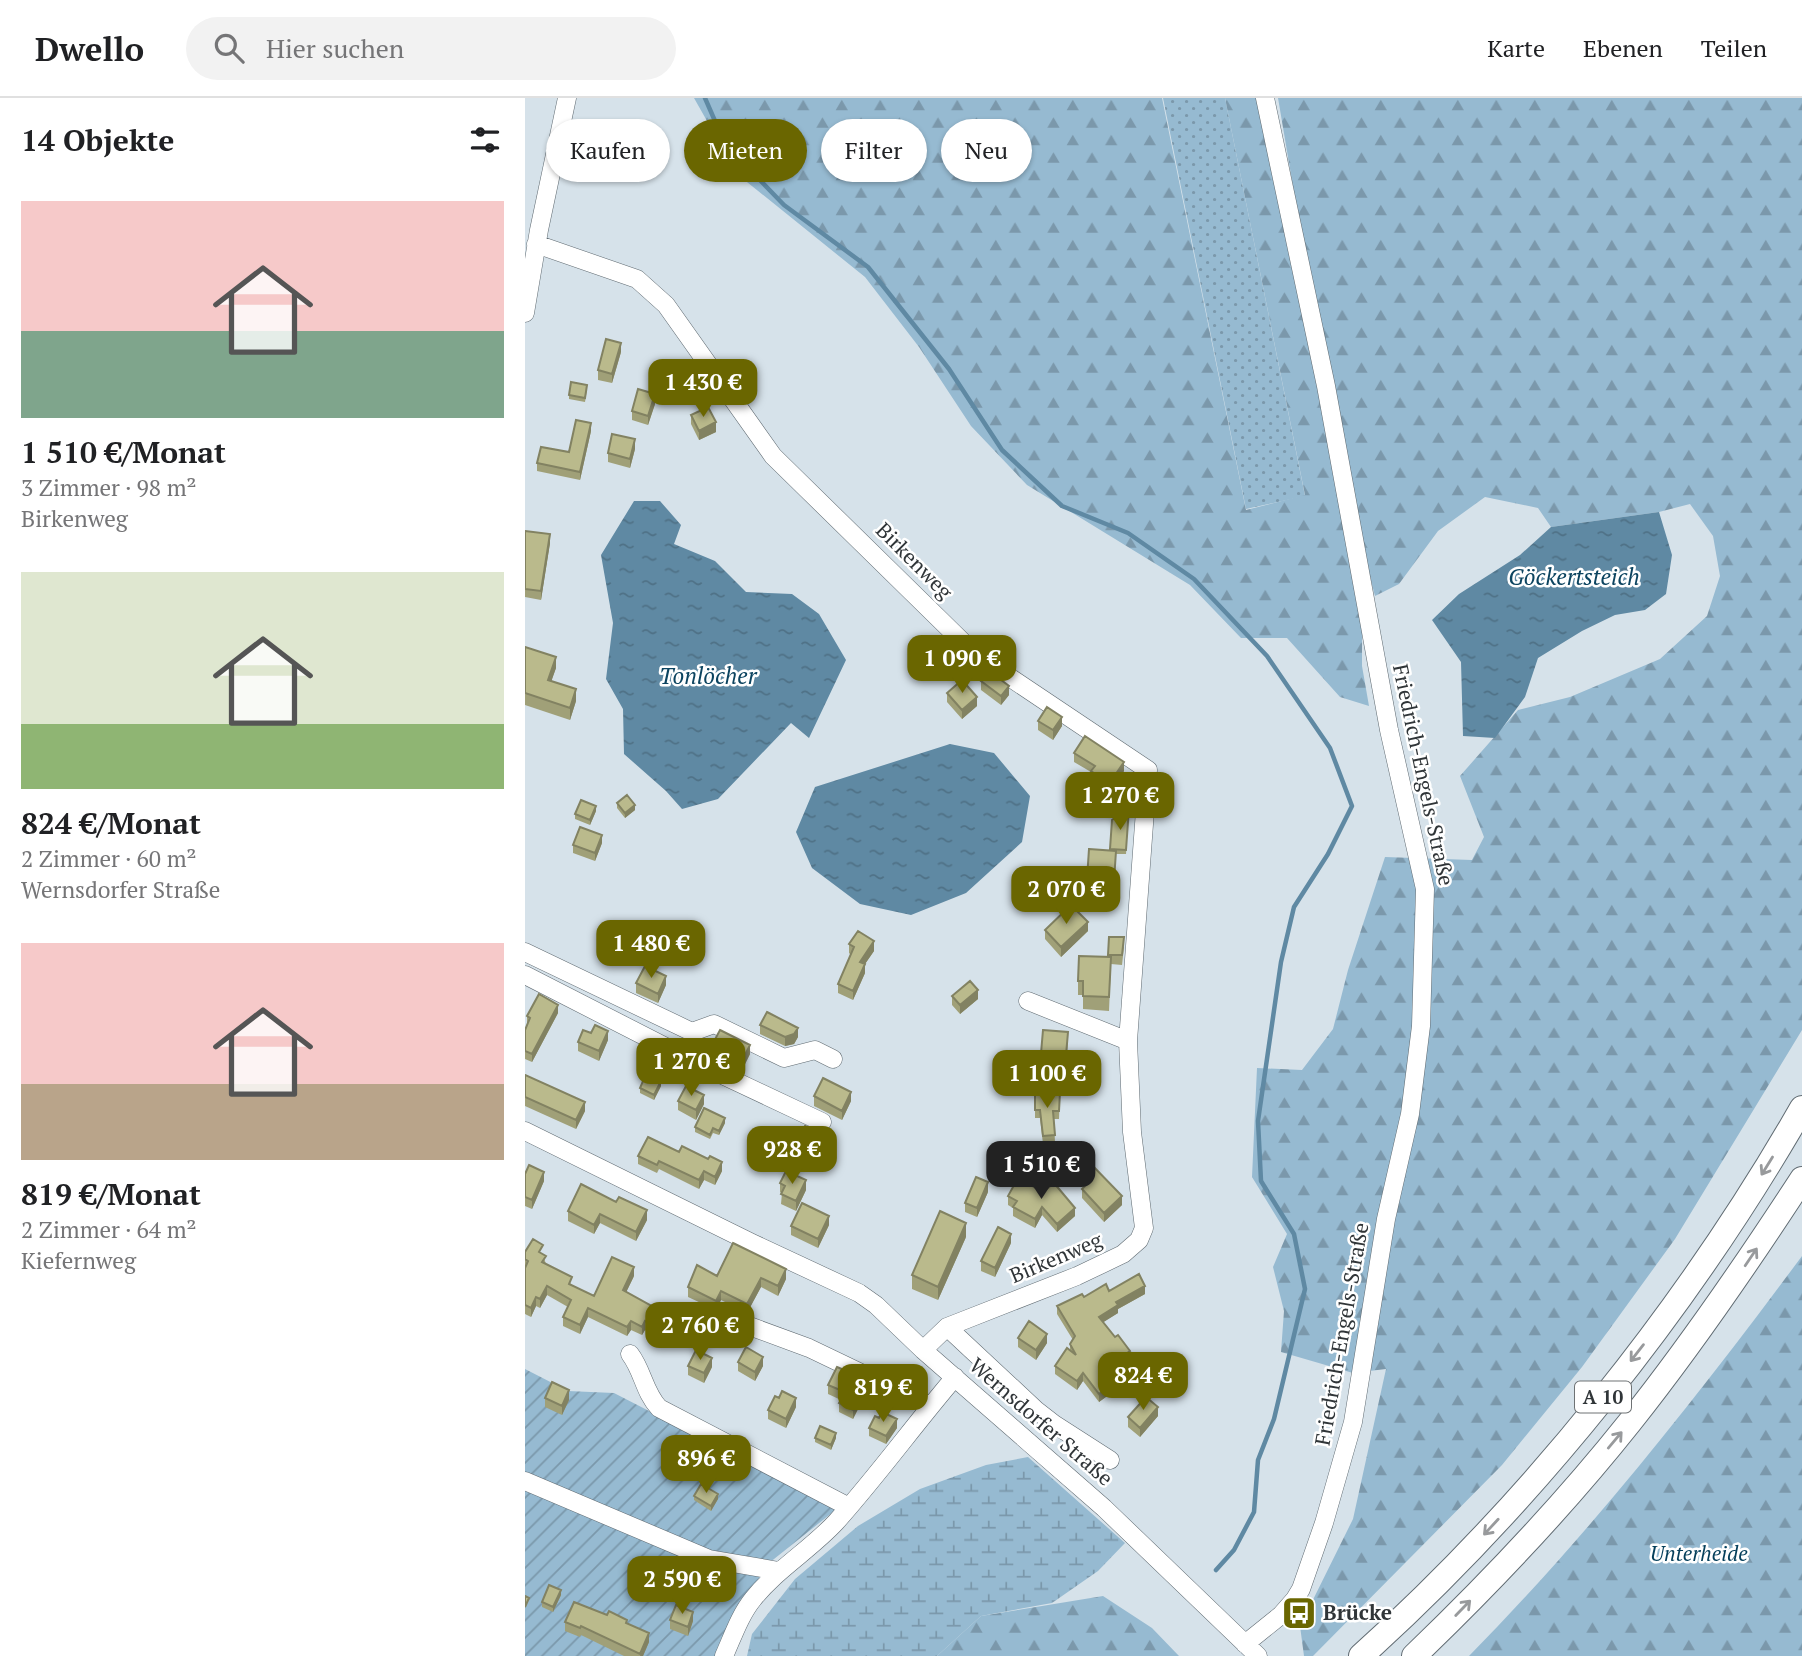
<!DOCTYPE html>
<html lang="de">
<meta charset="utf-8">
<style>
:root{--surface:#fff;--page:#f2f2f2;--text:#202124;--muted:#757577;--line:#e0e0e0;--accent:#6a6600}
body{margin:0;font-family:"PT Serif",serif;background:var(--page);color:var(--text);height:100vh;display:flex;flex-direction:column;font-size:26px;white-space:nowrap}
*{box-sizing:border-box;margin:0}
p{font-size:23px;color:var(--muted)}
.icon{flex:none;width:38px;height:38px;fill:none;stroke:currentColor;stroke-width:2;stroke-linecap:round;stroke-linejoin:round}
.map{position:relative;flex:1;overflow:hidden}
.sheet{display:flex;flex-direction:column;background:var(--surface);width:525px}
.sheet>*{flex:none}
.hud{position:absolute;left:21px;top:21px;width:665px;height:63px;display:flex;gap:14px}
.price{position:absolute;translate:-50% -60px;padding:0 16px;border-radius:14px;background:var(--accent);color:#fff;font-size:23px;line-height:46px;filter:drop-shadow(0 2px 4px #0008)}
.price::after{content:'';position:absolute;left:50%;top:42px;width:21px;height:16px;margin-left:-10px;background:inherit;clip-path:polygon(0 0,100% 0,50% 100%)}
.price.selected{background:#222;color:#fff}
ul{padding:0;list-style:none}
li{display:grid;align-content:center;gap:14px;height:371px;padding:0 21px}
li span{display:grid;place-items:center;height:217px;border-radius:0px;color:#555}
li>.icon{margin-inline-start:auto}
span .icon{width:126px;height:126px;fill:#fffc;stroke-width:1}
li b{font-size:30px}
h2{display:flex;justify-content:space-between;align-items:center;height:84px;padding:0 21px;font-size:30px}
.tag{padding:0 24px;border-radius:32px;background:var(--surface);box-shadow:0 2px 5px #0004;font-size:24px;line-height:63px}
.tag.selected{background:var(--accent);color:#fff}
header{display:flex;align-items:center;gap:42px;box-sizing:border-box;height:98px;padding:0 35px;background:var(--surface);border-bottom:2px solid var(--line)}
header strong{font-size:33px}
nav{display:flex;gap:38px;margin-inline-start:auto;font-size:24px}
.search{width:490px;height:63px;background:var(--page);display:flex;align-items:center;gap:18px;box-sizing:border-box;padding:0 24px;border-radius:38px;color:var(--muted);font-size:26px}
main{display:flex;flex:1;min-height:0}
.map>svg:first-child{display:block}
</style>
<header>
<strong>Dwello</strong>
<div class="search"><svg class="icon" aria-label="search" viewBox="0 0 24 24"><circle cx="10" cy="10" r="6"/><path d="M15 15l6 6"/></svg>Hier suchen</div>
<nav><a>Karte</a><a>Ebenen</a><a>Teilen</a></nav>
</header>
<main>
<section class="sheet">
<h2>14 Objekte<svg class="icon" aria-label="filters" viewBox="0 0 24 24"><path d="M4 7h16M4 17h16"/><circle cx="9" cy="7" r="2"/><circle cx="15" cy="17" r="2"/></svg></h2>
<ul>
<li><span style="background:linear-gradient(#f6c9c9 60%,#7fa58c 0)"><svg class="icon" aria-label="home" viewBox="0 0 24 24"><path d="M3 11l9-7 9 7M6 9v11h12V9"/></svg></span><div><b>1 510 €/Monat</b><p>3 Zimmer · 98 m²</p><p>Birkenweg</p></div></li>
<li><span style="background:linear-gradient(#dfe7d0 70%,#8fb573 0)"><svg class="icon" aria-label="home" viewBox="0 0 24 24"><path d="M3 11l9-7 9 7M6 9v11h12V9"/></svg></span><div><b>824 €/Monat</b><p>2 Zimmer · 60 m²</p><p>Wernsdorfer Straße</p></div></li>
<li><span style="background:linear-gradient(#f6c9c9 65%,#b9a48a 0)"><svg class="icon" aria-label="home" viewBox="0 0 24 24"><path d="M3 11l9-7 9 7M6 9v11h12V9"/></svg></span><div><b>819 €/Monat</b><p>2 Zimmer · 64 m²</p><p>Kiefernweg</p></div></li>
</ul>
</section>
<div class="map">
<svg width="1277" height="1558" viewBox="0 0 1277 1558">
<defs>
<pattern id="grass-dots" width="8" height="8" patternUnits="userSpaceOnUse" patternTransform="scale(1.75)"><rect width="8" height="8" fill="#96bad1"/><path d="M2 2h.1M6 6h.1" fill="none" stroke="#7b98ab" stroke-width="1.8" stroke-linecap="round"/></pattern>
<pattern id="forest-firs" width="22" height="20" patternUnits="userSpaceOnUse" patternTransform="scale(1.75)"><rect width="22" height="20" fill="#96bad1"/><path d="M5 1l3.5 6h-7zM16 11l3.5 6h-7z" fill="#7b98ab"/></pattern>
<pattern id="wetland-marsh" width="20" height="14" patternUnits="userSpaceOnUse" patternTransform="scale(1.75)"><rect width="20" height="14" fill="#96bad1"/><path d="M1 5h8M5 5V1M11 12h8M15 12V8" fill="none" stroke="#7b98ab"/></pattern>
<pattern id="garden-furrows" width="10" height="10" patternUnits="userSpaceOnUse" patternTransform="scale(1.75)"><rect width="10" height="10" fill="#96bad1"/><path d="M-1 1l2-2M0 10L10 0M9 11l2-2" fill="none" stroke="#7b98ab"/></pattern>
<pattern id="water-ripples" width="26" height="14" patternUnits="userSpaceOnUse" patternTransform="scale(1.75)"><rect width="26" height="14" fill="#5f89a3"/><path d="M2 4q2-2 4 0t4 0M15 11q2-2 4 0t4 0" fill="none" stroke="#4f7186"/></pattern>
</defs>
<rect width="100%" height="100%" fill="#d6e2ea"/>
<path fill="url(#grass-dots)" d="M638,0H700L780,398L721,411Z"/>
<path fill="url(#forest-firs)" d="M169,0H637L721,412L780,397L700,0H737L837,503V568L844,608L815,599L762,540H716L665,487L502,387L446,328L394,249L340,179L212,76Z
M753,0H1277V932L1150,1141L1057,1269L977,1367L788,1558H779L775,1528L828,1421L861,1271L828,1275L756,1254L759,1213L748,1169L762,1136L727,1079L732,970L777,972L808,931L823,872L860,759L947,762L959,739L935,678L993,612L1045,599L1135,561L1182,518L1195,478L1188,438L1165,406L1134,414L1026,429L1013,410L960,399L913,433L874,486L850,498L814,360Z
M1277,1158V1558H944C1066,1434 1174,1297 1277,1158Z
M578,1498L627,1530L654,1558H412L456,1518Z"/>
<path fill="url(#wetland-marsh)" d="M503,1359L600,1445L573,1473L527,1505L456,1518L412,1558H222L227,1536L270,1481L333,1428L395,1391L461,1367Z"/>
<path fill="url(#garden-furrows)" d="M0,1271L43,1293L89,1295L313,1410L244,1465L203,1527L190,1558H0Z"/>
<path fill="url(#water-ripples)" d="M109,403H135L156,427L149,446L190,463L221,494L267,496L294,516L321,562L284,640L266,625L193,701L157,711L141,693L99,656L98,611L81,581L88,525L76,457Z
M1134,414L1147,457L1141,496L1120,512L1090,517L1057,533L1013,560L1000,599L970,640L938,638L936,564L907,522L934,496L995,457L1026,429Z
M425,646L469,655L505,698L497,744L441,795L386,817L335,806L287,770L271,734L290,689Z"/>
<g fill="none" stroke-linecap="round" stroke-linejoin="round">
<path stroke="#5f89a3" stroke-width="4.5" d="M180,0L200,46L259,107L343,169L424,271L477,352L537,408L603,435L669,481L742,558L805,650L827,708L803,756L769,809L756,864L733,1023L736,1083L769,1136L780,1191L749,1321L733,1362L729,1414L709,1452L691,1472"/>
<g stroke="#606b72" stroke-width="19">
<path id="minor" d="M11,146L112,181L141,207L248,358L450,556L623,672L603,943L607,1034L619,1130L614,1142L598,1156L552,1178L422,1229L398,1252
M0,215L14,132L42,0
M0,854L167,934L189,926L259,960L290,952L308,961
M0,877L174,966L297,1024
M503,903L603,943
M0,1033L227,1145L334,1195L351,1207L398,1252L579,1410L733,1558
M216,1225L284,1250L405,1308
M422,1229L511,1312L529,1326L585,1362
M105,1256C118,1273 119,1294 134,1310L324,1409
M0,1383L184,1461L254,1473
M720,1546L756,1517L770,1501L776,1491L799,1425L828,1324L861,1121L885,1016L896,928L900,791L864,632L801,288L740,0
M199,1558C208,1538 215,1517 228,1501C252,1471 285,1452 311,1424C353,1377 389,1327 430,1279"/>
</g>
<g stroke="#606b72" stroke-width="26">
<path id="highway" d="M836,1558C1007,1404 1163,1209 1277,1010
M889,1558C966,1484 1039,1407 1105,1324C1167,1246 1223,1164 1277,1081"/>
</g>
<use href="#minor" stroke="#fff" stroke-width="18"/>
<use href="#highway" stroke="#fff" stroke-width="24"/>
</g>
<path fill="#a0a078" d="M96,254L87,285L73,282V272Z
M62,291L60,304L44,301V297Z
M130,306L123,327L107,322V313Z
M166,317L191,334L174,342L166,326Z
M66,333L55,382L12,373V365L44,354Z
M110,351L105,370L83,364V355Z
M0,433L25,445L16,502L0,499Z
M0,549L31,570L26,583L51,603L45,622L0,607Z
M456,583L484,597L476,607L456,592Z
M422,595L452,608L437,621L422,604Z
M513,623L537,628L528,642L513,632Z
M549,655L599,673L584,695L566,683V674L549,664Z
M92,705L110,712L100,720L92,710Z
M604,710L601,756H591L589,792L562,790V781L585,753L587,722Z
M71,713L65,727L50,721V716Z
M77,745L70,763L48,755V747Z
M520,832L563,833L536,859L520,841Z
M584,839L599,849L597,867L586,866L584,913L558,911V897H553V883L583,859Z
M324,846L349,853L340,866V875L328,902L313,895V886L326,857L324,855Z
M111,885L141,887L133,905L111,895Z
M427,898L453,901L435,916L427,907Z
M33,915L7,964L0,961V932L2,926V918Z
M235,927L273,939L269,946L260,948L235,936Z
M66,935L83,942L74,963L53,953V944Z
M543,943L540,978L515,976V967Z
M187,947L225,956L217,972L187,956Z
M0,977L60,1013L51,1031L0,1008Z
M136,988L129,1002L115,995V990Z
M510,993L535,994L534,1021H529L530,1045L518,1046L515,1020H510Z
M289,998L326,1003L317,1022L289,1008Z
M153,1003L179,1006L171,1022L153,1012Z
M200,1025L194,1037L188,1035L185,1041L170,1034V1029Z
M271,1044L300,1048L290,1064L271,1053Z
M537,1050L551,1051L549,1075L536,1074Z
M113,1058L197,1073L190,1087L179,1082L174,1091L134,1071L132,1075L113,1066Z
M0,1076L19,1083L7,1111L0,1108Z
M255,1085L281,1092L271,1113L256,1106L257,1095L255,1094Z
M557,1091L597,1107L579,1124L557,1100Z
M463,1094L452,1119L440,1114V1105Z
M483,1098L550,1118L532,1134L517,1117L510,1130L488,1118V1110L483,1107Z
M91,1104L122,1122L111,1143L75,1125L69,1136L43,1123V1113Z
M304,1127L293,1150L266,1137V1128Z
M441,1139L413,1202L387,1191V1177Z
M486,1145L470,1179L456,1173V1163Z
M0,1154L18,1157L21,1166L47,1187L69,1198L109,1178L101,1194L132,1220L125,1235L120,1232L117,1237L106,1232L102,1238L63,1219L55,1236L38,1228V1219L43,1209L22,1197L15,1210L11,1208L6,1219L0,1216Z
M192,1178L261,1181L253,1198L236,1189L222,1215L196,1202L191,1212L163,1199V1189Z
M584,1193L620,1196L593,1211V1215L578,1224L605,1261L598,1266L604,1282L574,1304L558,1283L552,1292L530,1276V1268L545,1252V1246L548,1242L532,1216V1208Z
M493,1240L522,1245L511,1262L493,1249Z
M213,1264L238,1268L230,1283L213,1273Z
M163,1268L187,1269L179,1285L163,1277Z
M303,1287L343,1291L328,1321L314,1314V1305L316,1302L303,1296Z
M20,1300L44,1302L37,1317L20,1309Z
M254,1300L271,1309L261,1330L243,1321V1312Z
M633,1318L615,1339L603,1329V1319Z
M354,1320L372,1330L361,1346L344,1338V1330Z
M290,1340H311L306,1352L290,1344Z
M169,1398L193,1401L186,1413L169,1402Z
M36,1497L28,1514L17,1509V1504Z
M145,1522L168,1523L163,1538L145,1531Z
M40,1524L102,1525L124,1544L118,1558H99L56,1537L55,1539L40,1533Z"/>
<path fill="#828262" d="M96,245V254L87,285V276Z
M130,296V306L123,327V318Z
M191,324V334L174,342V333Z
M66,325V333L55,382V374Z
M110,341V351L105,370V361Z
M25,436V445L16,502V493Z
M31,559V570L23,593V582Z
M484,588V597L476,607V598Z
M51,591V603L45,622V610Z
M452,599V608L437,621V612Z
M537,619V628L528,642V632Z
M599,664V673L584,695V686Z
M110,707V712L100,720V715Z
M71,708V713L65,727V722Z
M77,737V745L70,763V755Z
M563,824V833L536,859V849Z
M349,843V853L340,866V875L328,902V893L335,864Z
M141,878V887L133,905V896Z
M453,892V901L435,916V907Z
M33,907V915L7,964V956Z
M273,930V939L269,946L260,948V939Z
M83,933V942L74,963V953Z
M225,947V956L217,972V963Z
M136,983V988L129,1002V997Z
M326,994V1003L317,1022V1013Z
M179,997V1006L171,1022V1012Z
M60,1004V1013L51,1031V1022Z
M200,1020V1025L194,1037V1033Z
M300,1038V1048L290,1064V1055Z
M197,1064V1073L190,1087V1079Z
M179,1073V1082L174,1091V1082Z
M19,1074V1083L7,1111V1102Z
M281,1082V1092L271,1113V1103Z
M463,1084V1094L452,1119V1110Z
M597,1098V1107L579,1124V1115Z
M517,1109V1117L510,1130V1121Z
M550,1110V1118L532,1134V1126Z
M122,1112V1122L111,1143V1134Z
M75,1116V1125L69,1136V1127Z
M304,1118V1127L293,1150V1141Z
M441,1125V1139L413,1202V1189Z
M486,1136V1145L470,1179V1170Z
M109,1169V1178L98,1201V1192Z
M261,1171V1181L253,1198V1188Z
M236,1180V1189L222,1215V1206Z
M22,1188V1197L15,1210V1201Z
M620,1188V1196L593,1211V1215L574,1227V1219L591,1204Z
M196,1193V1202L191,1212V1203Z
M11,1199V1208L6,1219V1210Z
M63,1210V1219L55,1236V1227Z
M132,1211V1220L125,1235V1226Z
M106,1223V1232L102,1238V1229Z
M120,1223V1232L117,1237V1229Z
M522,1236V1245L511,1262V1252Z
M605,1253V1261L594,1269V1261Z
M238,1259V1268L230,1283V1274Z
M187,1260V1269L179,1285V1275Z
M604,1274V1282L574,1304V1296Z
M558,1275V1283L552,1292V1283Z
M343,1282V1291L328,1321V1312Z
M44,1292V1302L37,1317V1308Z
M271,1300V1309L261,1330V1321Z
M633,1309V1318L615,1339V1330Z
M372,1321V1330L361,1346V1338Z
M311,1335V1340L306,1352V1347Z
M193,1396V1401L186,1413V1408Z
M36,1492V1497L28,1514V1509Z
M168,1514V1523L163,1538V1529Z
M124,1535V1544L118,1558H115Z"/>
<path fill="#baba8c" stroke="#828262" stroke-width="2" d="M81,241L96,245L87,276L73,272Z
M46,284L62,287L60,300L44,297Z
M113,291L130,296L123,318L107,313Z
M183,309L191,324L174,333L166,317Z
M51,322L66,325L55,374L12,365L16,349L44,354Z
M87,336L110,341L105,361L83,355Z
M0,433L25,436L16,493L0,491Z
M0,549L31,559L23,582L51,591L45,610L0,595Z
M463,572L484,588L476,598L456,583Z
M437,582L452,599L437,612L422,595Z
M522,609L537,619L528,632L513,623Z
M560,638L599,664L584,686L566,673L570,668L549,655Z
M102,697L110,707L100,715L92,705Z
M56,702L71,708L65,722L50,716Z
M604,710L601,752L585,751L587,722Z
M55,729L77,737L70,755L48,747Z
M564,751L591,753L589,783L562,781Z
M546,807L563,824L536,849L520,832Z
M333,833L349,843L335,864L340,866L328,893L313,886L329,849L324,846Z
M584,839H599L597,857H583Z
M554,858L586,859L584,899L558,898V883H553Z
M120,868L141,878L133,896L111,885Z
M445,883L453,892L435,907L427,898Z
M14,896L33,907L7,956L0,953V932L5,920L2,918Z
M242,914L273,930L269,936L260,939L235,927Z
M70,927L83,933L74,953L53,944L58,932L66,935Z
M195,932L225,947L217,963L187,947Z
M518,932L543,934L540,969L515,967Z
M121,976L136,983L129,997L115,990Z
M0,977L60,1004L51,1022L0,999Z
M298,980L326,994L317,1013L289,998Z
M161,988L179,997L171,1012L153,1003Z
M510,993L535,994L534,1013H528L530,1037L518,1038L515,1012H510Z
M179,1010L200,1020L194,1033L188,1030L185,1037L170,1029Z
M280,1028L300,1038L290,1055L271,1044Z
M123,1039L154,1054L157,1048L183,1061L185,1058L197,1064L190,1079L179,1073L174,1082L134,1063L132,1067L113,1058Z
M537,1050L551,1051L549,1071L536,1069Z
M564,1064L597,1098L579,1115L557,1091L564,1084Z
M4,1067L19,1074L7,1102L0,1099V1076Z
M261,1073L281,1082L271,1103L256,1096L260,1088L255,1085Z
M451,1079L463,1084L452,1110L440,1105Z
M493,1080L518,1094L529,1085L550,1110L532,1126L517,1109L510,1121L488,1109L492,1103L483,1098Z
M56,1086L91,1104L94,1099L122,1112L111,1134L75,1116L69,1127L43,1113Z
M277,1105L304,1118L293,1141L266,1128Z
M415,1113L441,1125L413,1189L387,1177Z
M473,1129L486,1136L470,1170L456,1163Z
M8,1141L18,1147L14,1154L21,1158L17,1164L47,1179L44,1186L69,1198L87,1159L109,1169L98,1192L132,1211L125,1226L120,1223L117,1229L106,1223L102,1229L63,1210L55,1227L38,1219L46,1202L22,1188L15,1201L11,1199L6,1210L0,1207V1170L3,1163L0,1161V1154Z
M208,1145L261,1171L253,1188L236,1180L222,1206L196,1193L191,1203L163,1189L172,1167L192,1178Z
M614,1176L620,1188L591,1204L593,1207L574,1219L590,1239L593,1237L605,1253L594,1261L604,1274L574,1296L558,1275L552,1283L530,1268L542,1250L551,1257L545,1246L550,1238L532,1208L557,1196L559,1199L581,1186L584,1193Z
M504,1223L522,1236L511,1252L493,1240Z
M221,1249L238,1259L230,1274L213,1264Z
M171,1252L187,1260L179,1275L163,1268Z
M312,1269L343,1282L328,1312L314,1305L320,1294L303,1287Z
M27,1284L44,1292L37,1308L20,1300Z
M257,1293L271,1300L261,1321L243,1312L250,1298L254,1300Z
M621,1299L633,1309L615,1330L603,1319Z
M357,1314L372,1321L361,1338L344,1330L350,1318L354,1320Z
M295,1328L311,1335L306,1347L290,1340Z
M176,1386L193,1396L186,1408L169,1398Z
M24,1487L36,1492L28,1509L17,1504Z
M0,1498L4,1500L0,1509Z
M49,1504L82,1517L84,1513L102,1522L101,1525L124,1535L115,1556L56,1528L55,1530L40,1524Z
M151,1507L168,1514L163,1529L145,1522Z"/>
<defs><path id="oneway-shaft" d="M-6 0H5M1.5-3L5.5 0L1.5 3" fill="none" stroke-width="1.6" stroke-linecap="round" stroke-linejoin="round" transform="scale(1.75)"/></defs>
<g stroke="#989a9c">
<use href="#oneway-shaft" transform="translate(1242 1068) rotate(122)"/>
<use href="#oneway-shaft" transform="translate(1226 1159) rotate(-56)"/>
<use href="#oneway-shaft" transform="translate(1112 1255) rotate(128)"/>
<use href="#oneway-shaft" transform="translate(1090 1342) rotate(-50)"/>
<use href="#oneway-shaft" transform="translate(966 1429) rotate(133)"/>
<use href="#oneway-shaft" transform="translate(938 1510) rotate(-46)"/>
</g>
<defs>
<g id="bus-square" transform="scale(1.75)"><rect x="-9" y="-9" width="18" height="18" rx="4" fill="#6a6600" stroke="#fff"/><path d="M-5-6H5V4H4V6H2V4H-2V6H-4V4H-5ZM-3.5-4V0h7V-4ZM-3.5 1.2v1.5H-2V1.2ZM2 1.2v1.5H3.5V1.2Z" fill="#fff"/></g>
</defs>
<g fill-rule="evenodd">
<use href="#bus-square" x="774" y="1515"/>
</g>
<g text-anchor="middle" stroke-width="5" stroke-linejoin="round" paint-order="stroke">
<rect fill="#fff" stroke="#6e7274" stroke-width="2" x="1050" y="1283.5" width="56" height="31" rx="5"/>
<g font-size="19" font-weight="bold" fill="#303538">
<text x="1078" y="1306">A 10</text>
</g>
<g font-size="21" fill="#303538" stroke="#fff">
<text transform="translate(389 463) rotate(45)" y="7">Birkenweg</text>
<text transform="translate(898 677) rotate(78)" y="7">Friedrich-Engels-Straße</text>
<text transform="translate(531 1160) rotate(-23)" y="7">Birkenweg</text>
<text transform="translate(817 1236) rotate(-80)" y="7">Friedrich-Engels-Straße</text>
<text transform="translate(516 1324) rotate(41)" y="7">Wernsdorfer Straße</text>
</g>
<g font-size="21" font-style="italic" fill="#053f5b" stroke="#fff">
<text x="1174" y="1463">Unterheide</text>
</g>
<g font-size="21" font-weight="bold" fill="#303538" stroke="#fff" text-anchor="start">
<text x="798" y="1522">Brücke</text>
</g>
<g font-size="23" font-style="italic" fill="#0c4460" stroke="#fff">
<text x="1049" y="487">Göckertsteich</text>
<text x="183" y="586">Tonlöcher</text>
</g>
</g>
</svg>
<b class="price" style="left:178px;top:321px">1 430 €</b>
<b class="price" style="left:437px;top:597px">1 090 €</b>
<b class="price" style="left:595px;top:734px">1 270 €</b>
<b class="price" style="left:541px;top:828px">2 070 €</b>
<b class="price" style="left:126px;top:882px">1 480 €</b>
<b class="price" style="left:166px;top:1000px">1 270 €</b>
<b class="price" style="left:522px;top:1012px">1 100 €</b>
<b class="price" style="left:267px;top:1088px">928 €</b>
<b class="price selected" style="left:516px;top:1103px">1 510 €</b>
<b class="price" style="left:175px;top:1264px">2 760 €</b>
<b class="price" style="left:618px;top:1314px">824 €</b>
<b class="price" style="left:358px;top:1326px">819 €</b>
<b class="price" style="left:181px;top:1397px">896 €</b>
<b class="price" style="left:157px;top:1518px">2 590 €</b>
<div class="hud">
<a class="tag">Kaufen</a>
<a class="tag selected">Mieten</a>
<a class="tag">Filter</a>
<a class="tag">Neu</a>
</div>
</div>
</main>
